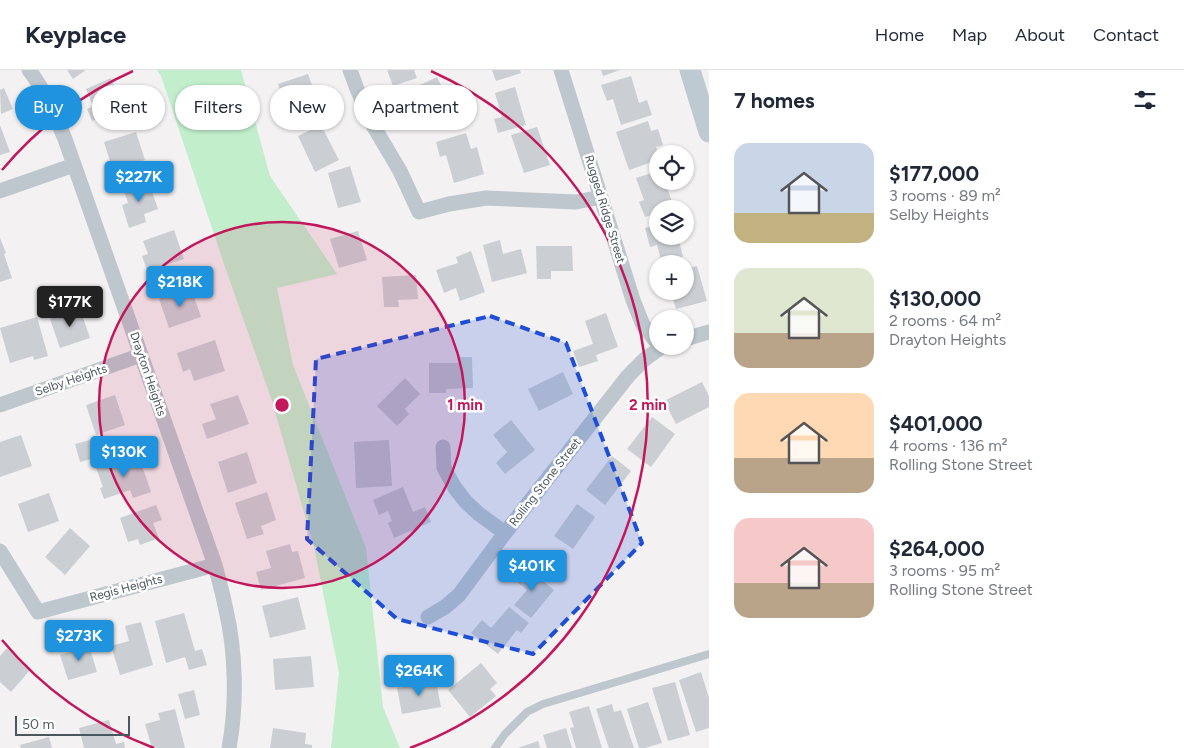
<!DOCTYPE html>
<meta charset="utf-8">
<style>
:root{--surface:#fff;--page:#f6f6f7;--text:#1f2937;--muted:#747a83;--line:#e0e1e3;--accent:#1f93de}
body{margin:0;font-family:Figtree,sans-serif;background:var(--page);color:var(--text);height:100vh;display:flex;flex-direction:column;font-size:19px;white-space:nowrap}
*{box-sizing:border-box;margin:0}
p{font-size:16px;color:var(--muted)}
.icon{flex:none;width:28px;height:28px;fill:none;stroke:currentColor;stroke-width:2;stroke-linecap:round;stroke-linejoin:round}
.map{position:relative;flex:1;overflow:hidden}
.drawer{display:flex;flex-direction:column;background:var(--surface);width:475px}
.drawer>*{flex:none}
.guide{position:absolute;left:15px;top:15px;width:475px;height:45px;display:flex;gap:10px}
.buttons{position:absolute;left:649px;top:75px;display:grid;gap:10px}
.buttons a{display:grid;place-items:center;width:45px;height:45px;border-radius:50%;background:var(--surface);box-shadow:0 1px 4px #0004;font-size:25px}
.scale{position:absolute;left:15px;bottom:12px;width:115px;box-sizing:border-box;padding-left:5px;border:2px solid #49575e;border-top:0;font-size:14px;line-height:18px;white-space:nowrap;color:#49575e;-webkit-text-stroke:4px #fff;paint-order:stroke}
.price{position:absolute;translate:-50% -42px;padding:0 11px;border-radius:5px;background:var(--accent);color:#fff;font-size:16px;line-height:32px;filter:drop-shadow(0 1px 2px #0008)}
.price::after{content:'';position:absolute;left:50%;top:30px;width:15px;height:11px;margin-left:-8px;background:inherit;clip-path:polygon(0 0,100% 0,50% 100%)}
.price.current{background:#222;color:#fff}
ul{padding:0;list-style:none}
li{display:flex;align-items:center;gap:15px;height:125px;padding:0 25px}
li span{display:grid;place-items:center;flex:none;width:140px;height:100px;border-radius:15px;color:#555}
li>.icon{margin-inline-start:auto}
span .icon{width:60px;height:60px;fill:#fffc;stroke-width:1}
li b{font-size:21px}
h2{display:flex;justify-content:space-between;align-items:center;height:60px;padding:0 25px;font-size:21px}
.tag{padding:0 18px;border-radius:22px;background:var(--surface);box-shadow:0 1px 4px #0004;font-size:18px;line-height:45px}
.tag.current{background:var(--accent);color:#fff}
header{display:flex;align-items:center;gap:30px;box-sizing:border-box;height:70px;padding:0 25px;background:var(--surface);border-bottom:1px solid var(--line)}
header strong{font-size:24px}
nav{display:flex;gap:28px;margin-inline-start:auto;font-size:18px}
main{display:flex;flex:1;min-height:0}
.map>svg:first-child{display:block}
</style>
<header>
<strong>Keyplace</strong>
<nav><a>Home</a><a>Map</a><a>About</a><a>Contact</a></nav>
</header>
<main>
<div class="map">
<svg width="709" height="678" viewBox="0 0 709 678">
<rect width="100%" height="100%" fill="#f3f1f1"/>
<path fill="#c2eecb" d="M157,0H241L270,106L337,204L277,218L293,295L366,478L383,637L400,678H331L339,603L314,477L271,328L225,197L161,6Z"/>
<path fill="#cbcfd3" d="M67,0H86L73,9Z
M387,0H414L417,8L393,16Z
M492,0H520L521,3L496,11Z
M601,0H620L603,6Z
M308,4L314,21L307,24L313,43L284,53L276,30L283,28L278,14Z
M631,6L639,33L647,30L652,45L621,55L613,29L607,31L601,15Z
M437,7L453,40L433,50L425,33L410,41L401,24Z
M111,8L117,22L125,19L132,34L92,51L87,39L93,36L86,19Z
M515,17L526,55L498,63L494,49L502,47L495,23Z
M4,18L13,39L1,44L0,20Z
M648,51L651,61L658,59L663,75L656,77L658,83V90L629,100L616,62Z
M0,55L10,82L0,85Z
M321,55L339,90L315,102L298,66Z
M537,57L550,95L524,103L511,65Z
M136,62L145,90L113,101L104,72Z
M466,63L471,79L477,77L484,104L454,113L446,85L440,87L436,72Z
M350,96L361,132L338,138L328,103Z
M658,101V111H665L674,138L670,139H658V143L645,147L639,132L644,130L636,108Z
M148,110L158,139L144,144L146,152L129,158L122,135L128,133L123,118Z
M658,155V166H678L683,187L662,193L657,175L650,177L645,158Z
M174,160L184,189L163,196L165,203L150,209L142,186L148,184L143,171Z
M358,161L367,190L339,198L330,169Z
M0,168L6,183L4,184L12,208L0,212Z
M500,170L503,184L521,179L527,203L492,212L483,175Z
M536,176H572L573,201H551V209H537Z
M471,181L485,222L460,231L456,218L444,223L436,200L458,193L456,187Z
M697,196L707,231L676,239L671,223L685,221V199Z
M416,205L418,229L398,230L399,237H384L382,207Z
M191,218L201,247L169,258L159,229Z
M80,239L90,268L60,278L50,249Z
M606,243L618,277L596,285L598,291L579,297L573,281L593,274L585,251Z
M37,247L48,286L34,290L33,286L10,293L0,258Z
M215,270L225,301L194,311L190,299L183,302L177,283Z
M459,287H472L473,318L446,319V323H429V293H459Z
M563,302L573,324L539,341L528,319Z
M405,308L420,324L405,339L409,344L397,356L377,336Z
M702,312L709,326V337L676,354L664,331Z
M115,325L125,355L96,365L86,335Z
M238,325L249,354L207,369L202,354L216,349L210,334Z
M652,347L675,364L651,397L627,379Z
M511,350L535,380L505,404L496,393L507,382L493,365Z
M21,365L32,396L0,407V372Z
M90,370L95,388L80,392L75,374Z
M389,370L392,416L356,418L354,372Z
M247,382L257,413L228,423L218,392Z
M138,384L151,422L133,428L130,420L104,429L100,418L103,417L96,398Z
M612,386L631,401L605,435L586,420Z
M403,417L413,442L425,437L431,452L394,468L388,453L392,451L388,441L379,445L373,430Z
M267,422L276,450L261,456L264,464L247,469L235,433Z
M49,423L59,451L28,462L18,434Z
M577,434L595,447L573,479L554,466Z
M156,435L162,450L153,453L159,468L140,475L138,469L128,472L120,448Z
M70,458L90,476L65,505L45,487Z
M290,474L292,482L298,481L305,508L261,520L256,502L271,498L266,481Z
M523,495L554,520L531,548L514,535L527,520L513,509Z
M298,527L306,559L270,568L262,536Z
M509,537L529,553L521,563L517,560L498,584L471,563L482,550L491,558Z
M184,543L195,581L202,579L207,595L189,600L185,587L166,593L155,551Z
M141,552L153,595L120,605L111,576L129,571L125,556Z
M88,572L97,602L68,610L60,585L80,579L79,575Z
M7,578L31,599L11,622L0,612V586Z
M311,586L314,617L275,620L273,589Z
M481,593L497,613L490,619L496,626L470,647L448,620Z
M701,602L709,628V658L696,662L679,610Z
M436,611L441,637L402,644L397,618Z
M675,612L690,665L668,671L652,618Z
M194,620L200,645L185,649L178,624Z
M648,632L662,673L645,678H639L627,639Z
M612,634L614,642L621,640L634,678H609L596,639Z
M589,636L602,678H576L570,658L574,657L569,642Z
M175,639L185,678H152L145,654L160,650L158,643Z
M109,650L116,674L124,672L125,678H84L79,658Z
M273,658L306,663L305,674L312,675V678H270Z
M566,658L572,678H547L543,665Z
M49,667L52,678H21L20,675Z
M538,671L540,678H518Z"/>
<g fill="none" stroke-linecap="round" stroke-linejoin="round">
<path stroke="#bdc7cd" stroke-width="8" d="M495,678L505,664L527,642L543,634L709,584"/>
<path stroke="#bdc7cd" stroke-width="15" d="M29,0C45,21 55,45 65,69L215,495C219,510 223,525 226,540C236,583 237,635 229,678
M350,0L357,19L374,57L400,101L419,142L449,134L486,128L576,132L601,127
M561,0L633,230L643,255L658,274
M0,121L74,95
M685,269L709,262
M0,335L141,285
M443,377L444,398L455,418L466,432L479,444L505,463
M0,481L38,542L215,495
M428,547L445,537L459,525L505,463L628,306L645,289L663,276"/>
<path stroke="#bdcad1" stroke-width="21" d="M690,0L709,62"/>
</g>
<path fill="#1d4ed8" fill-opacity="0.2" stroke="#1d4ed8" stroke-width="4" stroke-dasharray="10 6" stroke-linejoin="round" d="M490,246L566,273L642,473L533,584L397,549L307,469L316,289Z"/>
<circle cx="282" cy="335" r="183" fill="#c2185b" fill-opacity=".12"/>
<g fill="none" stroke="#c2185b" stroke-width="2.5">
<circle cx="282" cy="335" r="183"/>
<path d="M154 678A366 366 0 0 1 2 570M2 100A366 366 0 0 1 133 1M431 1A366 366 0 0 1 410 678"/>
</g>
<g text-anchor="middle" stroke-width="5" stroke-linejoin="round" paint-order="stroke">
<g font-size="12" fill="#49575e" stroke="#fff">
<text transform="translate(605 139) rotate(73)" y="4">Rugged Ridge Street</text>
<text transform="translate(148 304) rotate(71)" y="4">Drayton Heights</text>
<text transform="translate(71 310) rotate(-19)" y="4">Selby Heights</text>
<text transform="translate(545 412) rotate(-52)" y="4">Rolling Stone Street</text>
<text transform="translate(126 518) rotate(-15)" y="4">Regis Heights</text>
</g>
</g>
<circle cx="282" cy="335" r="8" fill="#c2185b" stroke="#fff" stroke-width="2.5"/>
<g font-size="15" text-anchor="middle" font-weight="bold" fill="#c2185b" stroke="#fff" stroke-width="5" stroke-linejoin="round" paint-order="stroke">
<text x="465" y="340">1 min</text>
<text x="648" y="340">2 min</text>
</g>
</svg>
<div class="buttons">
<a><svg class="icon" aria-label="locate" viewBox="0 0 24 24"><circle cx="12" cy="12" r="6"/><path d="M12 2v4M12 18v4M2 12h4M18 12h4"/></svg></a>
<a><svg class="icon" aria-label="layers" viewBox="0 0 24 24"><path d="M12 4l9 5-9 5-9-5zM3 14l9 5 9-5"/></svg></a>
<a>+</a>
<a>−</a>
</div>
<div class="scale">50 m</div>
<b class="price" style="left:139px;top:133px">$227K</b>
<b class="price" style="left:180px;top:238px">$218K</b>
<b class="price current" style="left:70px;top:258px">$177K</b>
<b class="price" style="left:124px;top:408px">$130K</b>
<b class="price" style="left:532px;top:522px">$401K</b>
<b class="price" style="left:79px;top:592px">$273K</b>
<b class="price" style="left:419px;top:627px">$264K</b>
<div class="guide">
<a class="tag current">Buy</a>
<a class="tag">Rent</a>
<a class="tag">Filters</a>
<a class="tag">New</a>
<a class="tag">Apartment</a>
</div>
</div>
<section class="drawer">
<h2>7 homes<svg class="icon" aria-label="filters" viewBox="0 0 24 24"><path d="M4 7h16M4 17h16"/><circle cx="9" cy="7" r="2"/><circle cx="15" cy="17" r="2"/></svg></h2>
<ul>
<li><span style="background:linear-gradient(#c9d6e8 70%,#c2b280 0)"><svg class="icon" aria-label="home" viewBox="0 0 24 24"><path d="M3 11l9-7 9 7M6 9v11h12V9"/></svg></span><div><b>$177,000</b><p>3 rooms · 89 m²</p><p>Selby Heights</p></div></li>
<li><span style="background:linear-gradient(#dfe7d0 65%,#b9a48a 0)"><svg class="icon" aria-label="home" viewBox="0 0 24 24"><path d="M3 11l9-7 9 7M6 9v11h12V9"/></svg></span><div><b>$130,000</b><p>2 rooms · 64 m²</p><p>Drayton Heights</p></div></li>
<li><span style="background:linear-gradient(#ffd9b3 65%,#b9a48a 0)"><svg class="icon" aria-label="home" viewBox="0 0 24 24"><path d="M3 11l9-7 9 7M6 9v11h12V9"/></svg></span><div><b>$401,000</b><p>4 rooms · 136 m²</p><p>Rolling Stone Street</p></div></li>
<li><span style="background:linear-gradient(#f6c9c9 65%,#b9a48a 0)"><svg class="icon" aria-label="home" viewBox="0 0 24 24"><path d="M3 11l9-7 9 7M6 9v11h12V9"/></svg></span><div><b>$264,000</b><p>3 rooms · 95 m²</p><p>Rolling Stone Street</p></div></li>
</ul>
</section>
</main>
